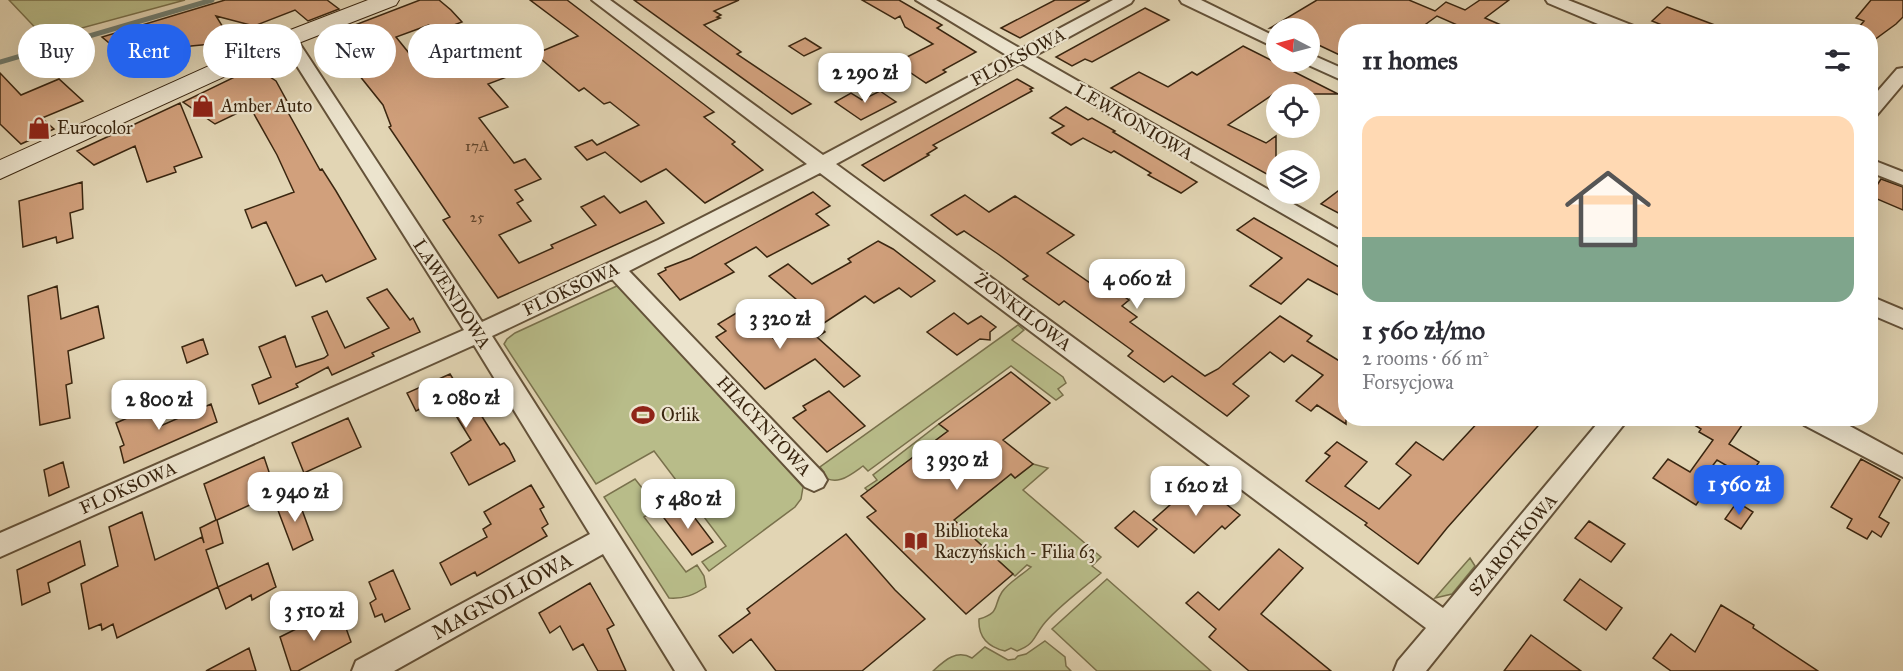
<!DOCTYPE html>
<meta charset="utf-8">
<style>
:root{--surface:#fff;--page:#f2f2f3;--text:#2b2b33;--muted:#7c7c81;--accent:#2563eb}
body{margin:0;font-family:"IM FELL Great Primer",serif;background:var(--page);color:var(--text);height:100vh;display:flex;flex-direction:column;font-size:22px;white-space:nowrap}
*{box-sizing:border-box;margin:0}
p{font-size:20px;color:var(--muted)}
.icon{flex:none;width:33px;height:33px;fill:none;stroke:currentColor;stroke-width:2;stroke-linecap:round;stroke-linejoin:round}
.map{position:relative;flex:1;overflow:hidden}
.drawer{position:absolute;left:1338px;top:24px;width:540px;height:402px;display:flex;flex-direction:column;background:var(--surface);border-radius:24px;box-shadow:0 6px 24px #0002}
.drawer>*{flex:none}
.hud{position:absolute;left:18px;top:24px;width:570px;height:54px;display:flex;gap:12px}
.needle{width:39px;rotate:276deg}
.buttons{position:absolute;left:1266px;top:18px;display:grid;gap:12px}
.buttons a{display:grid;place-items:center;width:54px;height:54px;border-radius:50%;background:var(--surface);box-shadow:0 6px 24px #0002;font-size:30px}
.price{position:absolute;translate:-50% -51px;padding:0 14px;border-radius:12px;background:#fff;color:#222;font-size:20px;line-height:39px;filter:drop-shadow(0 2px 3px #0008)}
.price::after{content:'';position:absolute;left:50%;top:36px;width:18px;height:14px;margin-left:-9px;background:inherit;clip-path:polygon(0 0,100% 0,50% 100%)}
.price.active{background:var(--accent);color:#fff}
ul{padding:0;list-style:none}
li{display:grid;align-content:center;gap:12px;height:318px;padding:0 24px}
li span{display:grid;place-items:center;height:186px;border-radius:18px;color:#555}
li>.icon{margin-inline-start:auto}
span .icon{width:108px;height:108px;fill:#fffc;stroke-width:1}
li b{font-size:26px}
h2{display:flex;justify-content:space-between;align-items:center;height:72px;padding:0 24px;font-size:26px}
.tag{padding:0 21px;border-radius:27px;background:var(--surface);box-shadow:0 6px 24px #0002;font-size:21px;line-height:54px}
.tag.active{background:var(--accent);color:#fff}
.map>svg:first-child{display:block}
</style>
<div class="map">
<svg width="1903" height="671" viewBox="0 0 1903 671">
<rect width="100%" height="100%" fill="#e2d5b4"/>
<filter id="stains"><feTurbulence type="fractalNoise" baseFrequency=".00333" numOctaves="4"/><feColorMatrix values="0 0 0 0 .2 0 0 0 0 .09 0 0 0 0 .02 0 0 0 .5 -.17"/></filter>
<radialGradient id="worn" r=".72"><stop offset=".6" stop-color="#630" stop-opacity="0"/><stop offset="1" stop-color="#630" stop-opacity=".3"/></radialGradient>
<path fill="#b8bc89" stroke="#79714c" stroke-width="1.5" d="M9,0H185L45,38Z
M619,285L803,487L801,499L795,507L709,571L702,562L726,546L654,451L596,484L504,344L507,339L515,333Z
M1018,325L1024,330L1012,340L1063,377L1066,383L1058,389L1063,395L1056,400L1011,366L868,471L863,466C849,476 837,487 820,475L824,472L820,467Z
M939,424L948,431L868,491L865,488L877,480L873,475Z
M1033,464L1048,468L1023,490L1101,557L1092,566L1101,573C1084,588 1056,608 1043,625C1033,638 1035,644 1017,651L1011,648L1005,651C988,647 978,637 979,619C1001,613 993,605 1002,592C1008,583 1022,575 1031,567L1027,565L1015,576L954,520L1011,474L1015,478Z
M635,479L658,508L644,517L686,572L697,565L704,576L706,587C694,595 684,599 669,598L604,497Z
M1470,558L1475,566L1452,594L1435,598Z
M1107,579L1211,671H1097L1052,629Z
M1045,641L1065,657L1066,666L1071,671H933C944,661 956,649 972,658L985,647L1008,660L1015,659L1018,656L1026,654Z"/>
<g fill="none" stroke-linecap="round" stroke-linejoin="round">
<path stroke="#717e71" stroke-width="5" d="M0,62L212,0"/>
</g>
<path fill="#d1a07c" stroke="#3a2610" stroke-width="1.5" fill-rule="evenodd" d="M225,0H327L339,9L308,21L295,10L254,26L216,16L229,37L212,44L191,46L139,68L102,37Z
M420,0H439L451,10L462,22L451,26L478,57L518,41L538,59L508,71L512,75L488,84L508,107L479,118L514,163L525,159L541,179L515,190L523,200L517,203L531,221L499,235L519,263L553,248L551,245L596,225L581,207L604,196L620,213L646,201L664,223L498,298L443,220L450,217L389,127L391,126L383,105L359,75L364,73L339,49L334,51L321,38ZM429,25L460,62L426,74L396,37Z
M530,0H567L714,112L704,117L735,142L732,144L763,170L705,203L666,169L641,182L605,152L587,160L575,147L592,140L597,145L639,125L610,102L604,104L584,88L579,91L535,54L578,36Z
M634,0H739L714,11L721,15L717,17L720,18L704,25L741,52L737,54L811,104L792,114Z
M862,0H899L942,25L937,28L976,52L943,70L946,72L926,83L905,69L908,68L899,61L933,44L905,27L900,16L895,19Z
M1055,0H1090L1020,38L1001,28Z
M1317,0H1409L1435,11L1446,2L1465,10L1480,0H1509L1485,18L1517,32H1473L1437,16L1415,32H1346V58L1310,41V28H1270Z
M1871,0H1903V17L1896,24L1870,43V32H1855L1864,21L1856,18Z
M1667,7L1728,30L1727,32H1679L1652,21Z
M1145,8L1169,20L1092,62L1085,59L1072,66L1056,57Z
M805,38L821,48L804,56L789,46Z
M1243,46L1338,94H1291L1281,89L1228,125L1266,143L1276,136V179L1111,88L1139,72L1168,87L1192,72L1197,75Z
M255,67L276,81L288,103L284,105L320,170L322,169L336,191L376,259L326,282L322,275L296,286L266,222L252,228L245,210L294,192L277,155L250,107L215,124L183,102Z
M0,73L21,95L59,79L83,101L42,118L54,129L21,144L0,124Z
M1017,79L1033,88L1030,89L1032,91L933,145L937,148L927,154L929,155L884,181L862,165Z
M880,91L896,102L861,120L835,102L851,93L862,100Z
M180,103L202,157L174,167L176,172L147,182L135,146L94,165L77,151Z
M1066,107L1088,120L1092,118L1115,131L1113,132L1197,182L1181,193L1148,175L1151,173L1114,151L1111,153L1083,138L1071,145L1052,133L1064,126L1050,118Z
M1881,179L1903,187V210L1870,196Z
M82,182L83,209L70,213L73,238L57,243L56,237L23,247L19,201Z
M1346,185V217L1321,204Z
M813,192L830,206L816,214L829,225L767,257L756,247L725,264L734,272L680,300L658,274L666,270L665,268L691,258Z
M965,195L989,212L1015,196L1074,235L1047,253L1096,287L1103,282L1129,300L1122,306L1137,317L1130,322L1205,376L1218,369L1280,316L1312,336L1307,341L1346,365V424L1317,405L1311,411L1296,401L1323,375L1292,355L1284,362L1270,352L1233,384L1249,396L1227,416L1172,376L1164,382L1128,356L1133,351L1064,301L1059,305L1023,279L1028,276L998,254L964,231L957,235L931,215Z
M1254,218L1346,271V299L1308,279L1281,304L1250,286L1282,258L1237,230Z
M878,241L893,249L935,281L911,297L899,288L874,303L865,296L824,323L769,276L788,264L812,284L851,262L848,259Z
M57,286L61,319L98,306L104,338L68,351L72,383L66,385L70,418L40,425L28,296Z
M387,289L410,320L413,318L420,332L372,353L374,356L332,375L328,367L296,384L298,387L259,404L252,385L271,377L259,347L285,336L296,367L324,358L328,355L312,317L327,311L345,348L389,328L367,298Z
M743,309L775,340L810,319L825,332L817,337L860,376L844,387L815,359L765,389L716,337L726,331L718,324Z
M954,313L968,324L981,316L996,327L990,332V340L980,339L957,355L927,332Z
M203,339L208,354L187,363L182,347Z
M1011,372L1050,403L1003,440L1033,464L1015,478L1011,474L954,520L1013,574L966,614L867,517L876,511L861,496L948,431L939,424Z
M450,374L460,390L469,385L479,402L474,404L500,445L504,443L509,449L515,461L469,485L451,453L471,440L455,414L452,415L442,398L416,411L407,393Z
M829,391L865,426L827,452L793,418L806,410L803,406Z
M211,404L217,422L124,463L120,447L124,445L116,423L152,407L158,427Z
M348,418L361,447L304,473L292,443Z
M1482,418H1545L1447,528L1418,564L1365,525L1367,523L1306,481L1330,456L1325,453L1337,442L1367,462L1345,486L1379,509L1411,475L1396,464L1416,442L1443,460Z
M1683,418H1747L1729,444L1759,462L1748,478L1717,460L1697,486L1706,491L1696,505L1653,478L1668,459L1690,472L1713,440L1699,432L1701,429Z
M264,457L276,493L217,520L223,543L206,550L218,587L117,638L113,624L102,630L101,624L89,629L81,584L118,566L109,527L142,512L155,560L202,537L204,543L200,528L216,520L204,484Z
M1861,459L1900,480L1879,517L1889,523L1881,537L1872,531L1867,539L1847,528L1852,519L1831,507Z
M63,462L69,487L49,496L44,470Z
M1197,481L1240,515L1225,529L1222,526L1194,553L1153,520Z
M531,485L544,507L540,509L548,524L542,528L547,536L477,576L475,572L451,585L440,563L487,537L483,529L491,524L484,512Z
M297,496L313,540L293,550L276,505Z
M1737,502L1753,512L1741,529L1725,519Z
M685,505L713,542L692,555L664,518Z
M1134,511L1157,529L1138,547L1115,528Z
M1589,521L1625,544L1611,562L1575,538Z
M846,534L895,590L925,619L862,671H776L751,639L733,653L719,636L750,613L747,609Z
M80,541L85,565L48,583L50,592L22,605L17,570Z
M1279,549L1303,568L1261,614L1331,671H1249L1209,637L1216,629L1186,603L1198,592L1219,610Z
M268,563L276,587L252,600L251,595L226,609L218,587Z
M393,570L410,609L385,622L382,614L375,617L370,603L376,599L369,582Z
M1580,579L1622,608L1606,630L1564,600Z
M590,583L614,625L607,629L626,671H598L583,644L573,650L560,626L550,633L539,613Z
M1721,605L1754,625L1753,628L1818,671H1671L1653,658L1671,634L1695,652Z
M329,616L332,623L342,617L351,642L298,671H291L280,637L310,622L311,625Z
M1531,635L1581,671H1504Z
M249,648L256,671H206Z"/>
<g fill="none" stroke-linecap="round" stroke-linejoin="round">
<g stroke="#645239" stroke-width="4">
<path id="street" d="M592,0H610L823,155L1008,56L916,0H936L1021,49L1113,0H1133L1131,3L1034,56L1346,234V250L1021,63L836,164L1443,608L1602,418H1629L1426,671H1394L1398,661L1426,628L820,173L629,271L823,473L827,480L823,487L814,491L805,487L612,279L492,336L705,671H675L603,554L394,671H352L356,661L590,534L474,345L0,557V533L464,330L280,39L282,35H294L482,322L658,240L807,164Z
M1180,0H1201L1276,37V48L1182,3Z
M1546,0H1568L1639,28L1641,32H1617L1548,3Z
M1310,54L1346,70V82L1304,63L1310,62Z
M1903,68V84L1876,116L1870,117V100L1897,69Z
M1870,159L1903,172V185L1870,172Z
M1870,296L1903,310V328L1870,314Z
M1801,418H1835L1903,455V477L1804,425Z"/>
</g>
<g stroke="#3a2610" stroke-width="2">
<path id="secondary" d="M368,0H399L396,5L296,44L0,179V160L280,34Z"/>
</g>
<use href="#street" fill="#ece4ce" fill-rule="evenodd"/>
<use href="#secondary" fill="#ece4ce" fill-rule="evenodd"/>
</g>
<defs>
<g id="shop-bare" transform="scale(1.8)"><path d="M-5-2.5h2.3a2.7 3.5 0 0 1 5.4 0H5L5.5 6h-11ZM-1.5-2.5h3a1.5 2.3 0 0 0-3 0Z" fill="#8f2418" stroke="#ece4ce" stroke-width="2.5" paint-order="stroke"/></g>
<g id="stadium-bare" transform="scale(1.8)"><path d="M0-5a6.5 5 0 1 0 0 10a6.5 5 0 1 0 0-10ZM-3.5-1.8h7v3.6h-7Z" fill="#8f2418" stroke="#ece4ce" stroke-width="2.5" paint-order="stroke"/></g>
<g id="library-bare" transform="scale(1.8)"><path d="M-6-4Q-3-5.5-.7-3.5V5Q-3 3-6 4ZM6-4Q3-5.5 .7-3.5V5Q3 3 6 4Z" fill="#8f2418" stroke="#ece4ce" stroke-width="2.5" paint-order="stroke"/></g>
</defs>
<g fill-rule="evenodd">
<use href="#shop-bare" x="203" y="106"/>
<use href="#shop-bare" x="39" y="128"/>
<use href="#stadium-bare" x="643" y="415"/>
<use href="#library-bare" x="916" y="541"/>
</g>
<g text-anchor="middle" stroke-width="4.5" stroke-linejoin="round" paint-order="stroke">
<g font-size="15" fill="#60442b">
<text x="477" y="151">17A</text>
<text x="477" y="222">25</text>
</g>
<g font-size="18" fill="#3a2610" stroke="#ece4ce">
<text transform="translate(1018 57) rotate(-28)" y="6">FLOKSOWA</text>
<text transform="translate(1134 122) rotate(30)" y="6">LEWKONIOWA</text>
<text transform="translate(571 289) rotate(-25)" y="6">FLOKSOWA</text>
<text transform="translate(452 294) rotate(57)" y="6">LAWENDOWA</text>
<text transform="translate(1023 312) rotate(37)" y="6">ŻONKILOWA</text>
<text transform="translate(764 426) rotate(47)" y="6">HIACYNTOWA</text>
<text transform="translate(128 488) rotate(-24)" y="6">FLOKSOWA</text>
<text transform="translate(1513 545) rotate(-50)" y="6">SZAROTKOWA</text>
</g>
<g font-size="18" fill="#3a2610" stroke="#ece4ce" text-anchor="start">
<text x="221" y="112">Amber Auto</text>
<text x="57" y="134">Eurocolor</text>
<text x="661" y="421">Orlik</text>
<text x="934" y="537">Biblioteka<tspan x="934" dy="21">Raczyńskich - Filia 63</tspan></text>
</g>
<g font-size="21" fill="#3a2610" stroke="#ece4ce">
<text transform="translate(502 596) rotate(-29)" y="7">MAGNOLIOWA</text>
</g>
</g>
<rect width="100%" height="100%" filter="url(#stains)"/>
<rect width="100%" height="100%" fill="url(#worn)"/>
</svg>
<div class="buttons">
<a><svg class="needle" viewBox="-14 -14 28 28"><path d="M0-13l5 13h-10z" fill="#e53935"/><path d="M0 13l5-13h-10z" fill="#7c7c81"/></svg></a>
<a><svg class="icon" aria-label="locate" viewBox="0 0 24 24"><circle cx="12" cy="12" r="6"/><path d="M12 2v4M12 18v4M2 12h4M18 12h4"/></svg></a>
<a><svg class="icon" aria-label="layers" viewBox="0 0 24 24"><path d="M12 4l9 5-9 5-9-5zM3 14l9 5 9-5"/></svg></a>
</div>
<b class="price" style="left:865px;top:104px">2 290 zł</b>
<b class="price" style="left:1137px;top:310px">4 060 zł</b>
<b class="price" style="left:780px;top:350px">3 320 zł</b>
<b class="price" style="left:466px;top:429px">2 080 zł</b>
<b class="price" style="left:159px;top:431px">2 800 zł</b>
<b class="price" style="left:957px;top:491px">3 930 zł</b>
<b class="price active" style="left:1739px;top:516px">1 560 zł</b>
<b class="price" style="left:1196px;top:517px">1 620 zł</b>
<b class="price" style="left:295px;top:523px">2 940 zł</b>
<b class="price" style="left:688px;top:530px">5 480 zł</b>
<b class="price" style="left:314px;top:642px">3 510 zł</b>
<div class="hud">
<a class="tag">Buy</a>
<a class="tag active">Rent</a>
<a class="tag">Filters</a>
<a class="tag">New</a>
<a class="tag">Apartment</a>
</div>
<section class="drawer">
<h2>11 homes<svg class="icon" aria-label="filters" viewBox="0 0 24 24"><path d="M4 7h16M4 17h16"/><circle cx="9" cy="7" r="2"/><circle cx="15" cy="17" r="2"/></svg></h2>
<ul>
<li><span style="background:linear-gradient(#ffd9b3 65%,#7fa58c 0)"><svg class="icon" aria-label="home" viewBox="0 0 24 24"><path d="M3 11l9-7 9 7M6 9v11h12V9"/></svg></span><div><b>1 560 zł/mo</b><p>2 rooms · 66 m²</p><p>Forsycjowa</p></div></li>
</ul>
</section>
</div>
